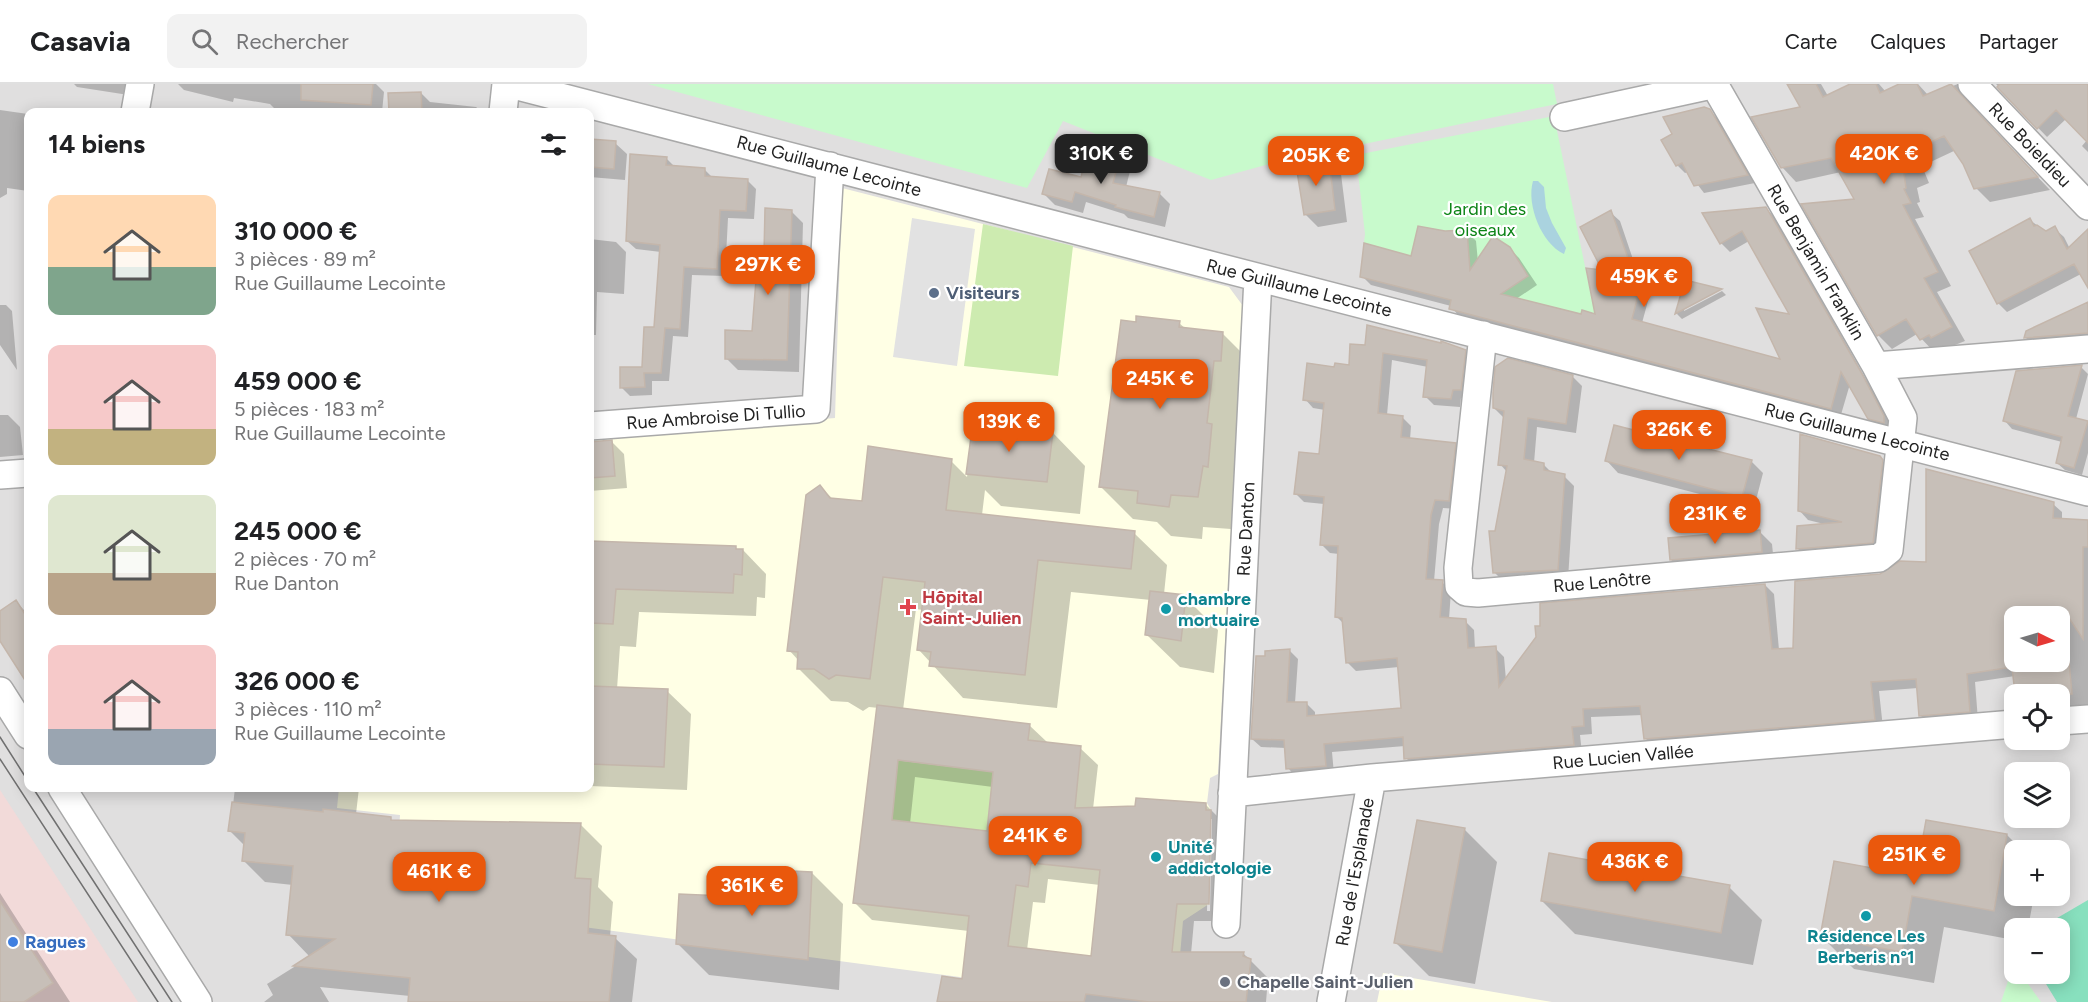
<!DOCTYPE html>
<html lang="fr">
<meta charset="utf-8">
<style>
:root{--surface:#fff;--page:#f2f2f2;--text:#202124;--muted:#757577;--line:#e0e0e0;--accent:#ea580c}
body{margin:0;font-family:Figtree,sans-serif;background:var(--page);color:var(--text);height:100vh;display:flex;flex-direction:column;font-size:22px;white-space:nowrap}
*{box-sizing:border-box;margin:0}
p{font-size:20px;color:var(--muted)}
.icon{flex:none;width:33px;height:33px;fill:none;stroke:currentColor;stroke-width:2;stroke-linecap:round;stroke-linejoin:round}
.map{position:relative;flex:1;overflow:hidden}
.sheet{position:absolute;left:24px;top:24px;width:570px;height:684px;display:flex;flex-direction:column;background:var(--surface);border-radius:12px;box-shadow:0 3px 15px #0003}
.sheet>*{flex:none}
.needle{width:39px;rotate:95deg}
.controls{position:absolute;left:2004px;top:522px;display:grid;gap:12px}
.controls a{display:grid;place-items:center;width:66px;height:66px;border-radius:12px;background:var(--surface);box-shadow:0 3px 15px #0003;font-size:30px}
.price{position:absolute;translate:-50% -51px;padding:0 14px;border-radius:12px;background:var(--accent);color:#fff;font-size:20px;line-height:39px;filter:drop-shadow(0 2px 3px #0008)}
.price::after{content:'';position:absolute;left:50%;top:36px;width:18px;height:14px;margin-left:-9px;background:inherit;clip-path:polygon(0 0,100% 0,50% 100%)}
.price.on{background:#222;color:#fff}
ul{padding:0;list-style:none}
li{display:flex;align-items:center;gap:18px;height:150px;padding:0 24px}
li span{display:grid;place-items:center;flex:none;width:168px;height:120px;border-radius:12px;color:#555}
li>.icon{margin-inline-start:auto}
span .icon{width:72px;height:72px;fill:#fffc;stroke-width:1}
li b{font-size:26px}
h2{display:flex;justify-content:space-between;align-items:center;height:72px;padding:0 24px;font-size:26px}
header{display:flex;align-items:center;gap:36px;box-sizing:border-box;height:84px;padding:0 30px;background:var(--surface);border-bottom:2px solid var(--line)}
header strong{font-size:28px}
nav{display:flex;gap:33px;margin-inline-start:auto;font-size:21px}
.search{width:420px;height:54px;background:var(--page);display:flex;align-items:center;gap:15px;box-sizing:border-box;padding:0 21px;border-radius:12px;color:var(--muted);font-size:22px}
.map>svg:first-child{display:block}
</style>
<header>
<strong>Casavia</strong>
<div class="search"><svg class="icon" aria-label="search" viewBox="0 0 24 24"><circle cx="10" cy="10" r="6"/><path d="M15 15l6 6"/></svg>Rechercher</div>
<nav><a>Carte</a><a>Calques</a><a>Partager</a></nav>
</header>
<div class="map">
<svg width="2088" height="918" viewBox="0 0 2088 918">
<rect width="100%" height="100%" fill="#f2efe9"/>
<path fill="#e0dfdf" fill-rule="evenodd" d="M0,0H2088V918H0ZM28,28H590V704H28ZM2014,532H2060V578H2014ZM2014,610H2060V656H2014ZM2014,688H2060V734H2014ZM2014,766H2060V812H2014ZM2014,844H2060V890H2014Z"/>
<path fill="#f2dad9" d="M0,706L138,918H0Z"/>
<path fill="#ffffe5" d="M842,104L1229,203L1243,222L1218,690L1210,694L1207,719L1211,726L1209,820L1183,837L1176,918H1149L394,818L400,731L337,724L339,704H590V355L835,334Z
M1383,889L1552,918H1377Z"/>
<path fill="#cdebb0" d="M983,140L1073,162L1058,292L964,282Z
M894,676L993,688L987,747L892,736L897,684Z"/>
<path fill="#c8facc" d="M648,0H1553L1557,20L1277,78L1211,96L1063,37L1027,104Z
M1554,32L1602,265L1449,225L1450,216L1360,193L1365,150L1356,71Z
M2014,879V890H2021L2041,918H2001Z"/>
<path fill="#88e0be" d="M2088,816V918H2057L2040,890H2060V844H2040Z"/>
<path fill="#e2e2e2" d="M912,134L975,145L957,282L893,273Z"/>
<path fill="#aad3df" d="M1533,97H1538L1544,103L1546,124L1552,139L1566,164L1564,170C1542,160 1526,121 1533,97Z"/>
<path fill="#0003" fill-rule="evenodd" d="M74,0H137L135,12L77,3Z
M178,0H376L384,8L382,28L276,26L270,20L234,14L233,18L184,6Z
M1790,0H1821L1828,12L1854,0H1879L1886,8L1903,0H1918L1928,11L1958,0L1970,12L1974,26L2050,106L1990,118L1976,104L1956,66L1922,82L1929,99L1917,104L1920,118L1917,119L1924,133L1915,135L1951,202L1937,208L1965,257L1935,269L1917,250L1892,265L1878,251L1856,116L1841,88L1796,98L1782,83L1802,24Z
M1996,0H2088V68L2082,62L2087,56L2066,35L2047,53Z
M421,9L430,18L476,23L482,28H391L390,11Z
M0,26L28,30V107L7,104V110L0,114Z
M1709,26L1718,35L1755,99L1704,109L1688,88L1685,89L1677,81Z
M590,57L615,59L627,70L625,96L590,93Z
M1120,72L1131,83L1126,103L1159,109L1170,120L1165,143L1128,134L1124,130L1086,118L1083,129L1055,121L1044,110L1082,95Z
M666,74L675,83L704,85L713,94L747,96L756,105L754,135L728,134L725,192L692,191L688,253L673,252L669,297H652V311L630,312L622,304L643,285L656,245L661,168L636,165L627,157Z
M1328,77L1341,90L1347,138L1318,143L1305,130Z
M1766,124L1775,134L1893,343L1879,344L1869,334L1850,300L1840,334L1460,234L1451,222L1371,201L1362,192L1412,173L1445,149L1467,147L1476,157L1478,178L1509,164L1519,174L1537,201L1516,215L1582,232H1597L1605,188L1610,128L1620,137L1640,196L1651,206L1642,239L1782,277L1791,232L1749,157L1730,168L1721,159Z
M791,127L803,139L799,288L738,286L726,274L753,249L765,171Z
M2030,136L2046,148L2054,144L2064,153L2088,201L2081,190L2007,228L1998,219Z
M590,155L616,158L626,168L624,210L597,208L596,251H590Z
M1686,198L1684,227L1722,207L1726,211L1682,235L1677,230Z
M2088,219V259L2035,263L2026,254Z
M0,221H6L12,227L17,286L0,261Z
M1179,239L1186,245L1222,249L1255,282L1231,445L1203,443L1202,455L1171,452L1157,438L1133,435L1101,403Z
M1351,262L1465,267L1474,276L1470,315L1461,314L1460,323L1434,321L1425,312L1428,283L1392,276L1387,331L1403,334L1411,342L1410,356L1455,361L1464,370L1458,425L1443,424L1439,440L1434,497L1442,498L1451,507L1449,535L1465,537L1474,546L1475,565L1495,564L1504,573L1506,596L1765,501L1774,510L1779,566L1794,565L1881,491L1927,479L2053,420L2062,428V436L2088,437V627L2060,629V610H2016L2015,592L1975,598L1978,636L1929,640L1920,631L1918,604L1879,607L1883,644L1654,663L1645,654L1643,631L1591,633L1592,650L1580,651L1582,669L1415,683L1406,674L1405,662L1332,668L1334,690L1296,693L1288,684L1286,664L1261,663L1252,655L1266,574L1289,566L1298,575L1295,619H1306L1315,628V632L1403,625L1399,583L1356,587L1347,578L1344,540L1337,533L1339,470L1330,469L1321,460L1324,420L1304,418L1296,410L1321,372L1325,326L1313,324L1305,315L1336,285L1350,282ZM2014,532H2060V578H2014Z
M2081,283L2088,290L2076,335L2088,339V369L2082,391L2065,386L2057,379L2062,358L2012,345L2005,337Z
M1572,292L1582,302L1576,349L1537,343L1534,379L1544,381L1552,389L1564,392L1574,402L1568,495L1504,498L1494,488L1496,449L1507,388L1500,380L1505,335L1494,324Z
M0,331H8L20,343L23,371L0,373Z
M974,340L1053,349L1085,382L1080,430L1001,422L985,406L982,431L1134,449L1167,481L1164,510L1185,513L1218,546L1214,589L1180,583L1147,551L1151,516L1071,508L1057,624L963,614L919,566L923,526L916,525L903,626L1029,641L1047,658L1080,664L1098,681L1093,725L1206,721L1223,738L1226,837H1194L1191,870L1243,869L1268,894L1266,918H939L963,897L969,847L872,836L854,818L879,624L869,623L863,627L848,618L831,617L798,584L799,577L789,566L820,403L833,415L864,419L951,377L967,393ZM915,693L993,703L988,749L910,740ZM1209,735H1212L1210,827H1207ZM1048,795L1100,801L1092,874L1027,866L1033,818L1045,819Z
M612,358L624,370L627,404L590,407V359Z
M1879,374L1889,383L1883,466L1807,474L1798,465L1828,441L1808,436L1799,426Z
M1607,377H1751L1763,389L1754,424L1618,389Z
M1759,447L1772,460L1774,480L1684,488L1671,476Z
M590,459L743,466L766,490L765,514L757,513L756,532L639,528L636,563L620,562L617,605L667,607L691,630L687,706L590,702Z
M16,518L28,530V595L0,555V528Z
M235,704H359L356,730L390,735L393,738L580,740L602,762L598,803L613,818L610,853L615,854L637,875L632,918H409L410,912L320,903L329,918H264L273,911L267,900L310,873L288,850L293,801L265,798L243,776L245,762L230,747Z
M1464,745L1497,778L1475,900L1429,892L1396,859Z
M2007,751L2022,766H2014V812H2034L2028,844H2014V856L1944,843L1934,899L1854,885L1822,853L1917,794Z
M812,789L843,820L839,906L709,891L678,860L750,815Z
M1729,803L1762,836L1753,881L1575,850L1542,817Z
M0,809L70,918H0Z"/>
<path fill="#c7bfb8" stroke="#c4b6ab" stroke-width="1.5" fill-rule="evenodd" d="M301,0H373L371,21L301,16Z
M1787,0H1816L1823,13L1850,0H1876L1880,9L1899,0H1917L1923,12L1951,0L2038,93L1974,105L1963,80L1944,52L1909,68L1916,85L1904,90L1906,104L1904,105L1911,119L1903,121L1938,188L1924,194L1952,243L1931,254L1929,251L1920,256L1906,235L1877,252L1801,120L1854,115L1831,74L1781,84L1751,33L1800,23Z
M2000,0H2088V59L2056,26L2037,45L1997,3Z
M421,8L422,28H389L388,9Z
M1704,23L1710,25L1748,91L1694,102L1682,79L1676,82L1661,56L1672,50L1663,33Z
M590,55L616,57L614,85L590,83Z
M1089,62L1121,70L1113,99L1160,108L1154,133L1115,123L1116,121L1075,108L1072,118L1042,110L1049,85L1081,93Z
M630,70L667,73L666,81L705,84V92L748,95L746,127L720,126L717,185L684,183L680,245L665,244L661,289H644L645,303L620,304V283H642L644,243H654L660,161L626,157Z
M1329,75L1335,126L1304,131L1296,81Z
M1766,123L1862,290L1884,332V339L1868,335L1841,288L1831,325L1449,225L1451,216L1360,193L1364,159L1411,172L1418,142L1445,147L1467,146L1470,186L1493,152L1510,163L1528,192L1501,210L1581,230L1582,226L1595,230L1586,184L1602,186L1580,143L1611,126L1635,194L1642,196L1632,235L1780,275L1756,224L1789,230L1742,147L1720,160L1702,129Z
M765,124L792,126L787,276L725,275V246L752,247L758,170L764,169Z
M2030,134L2034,142L2037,141L2046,147L2055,142L2067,165L2088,145V204L2074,180L1997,220L1969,167Z
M1685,196L1722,205L1675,230Z
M2088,218V249L2024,254L2026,247Z
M1136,232L1180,237L1179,243L1223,248L1221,277H1214L1207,339L1212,340L1208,383L1203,382L1198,413L1171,411L1169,423L1137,419L1138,407L1099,403L1121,236L1136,238Z
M1367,241L1441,259V257L1466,266L1461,306H1453L1451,315L1423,313L1427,276L1383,269L1378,329L1403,332L1401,353L1456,359L1449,417L1435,416L1431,431L1426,495L1443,496L1440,533L1466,535L1468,564L1496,562L1499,603L1536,553L1535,542H1540V519L1765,500L1772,565L1793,564L1795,497L1880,490L1900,477L1926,478V385L2054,418L2053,434L2088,436V463H2083V555L2063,525L2064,532H2014V578H2069L2072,610H2015L2012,583L1967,590L1970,628L1919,632L1916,595L1871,598L1875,636L1644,655L1640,622L1583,625L1584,642L1572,643L1574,661L1404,675L1403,653L1324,660L1326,682L1286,685L1284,656L1251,655L1256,572H1265V567L1290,565L1287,618H1307V632L1401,624L1397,574L1346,579L1342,534L1335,533L1338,462L1320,461L1324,413L1294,410L1299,368L1319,370L1324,319L1303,316L1307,279L1334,283L1335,279L1349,281L1350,260L1365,261Z
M1508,274L1573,291L1566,340L1528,334L1524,375L1544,379V386L1565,390L1558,486L1493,489L1489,447H1495L1507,382L1498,381L1504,327L1493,324V309L1495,283Z
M2082,281L2068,332L2088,337L2074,384L2056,379L2062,353L2003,337L2016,287Z
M973,338L1053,348L1047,398L966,390Z
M1614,341L1752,376L1742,413L1605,377Z
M1800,350L1880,372L1883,376L1873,459L1796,465L1797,442L1842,438L1798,427Z
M612,356L615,392L590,394V358Z
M868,362L952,375L946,426L1135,447L1131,485L1038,476L1025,591L929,582L931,568L917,566L925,498L883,493L870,595L836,591L829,595L814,585H797L798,568L787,567L806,411L820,401L830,414L862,417Z
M1760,446L1762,468L1670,476L1668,454Z
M590,457L736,462V465H743L742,491L734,490L733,509L616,505L613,540L590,539Z
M1150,507L1186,511L1181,557L1145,551Z
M16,516L28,535V601L0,557V527Z
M590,602L668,605L664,683L590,680Z
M877,621L1030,640L1028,656L1081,662L1075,724L1135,722L1136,714L1206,719V726H1211L1209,820H1177L1172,868H1244L1243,872L1251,875L1246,918H1149L1086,910L1084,918H937L942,892L962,895L969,832L853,819ZM898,676L993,688L987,747L892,736ZM1031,779L1100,786L1091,872L1008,862L1016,801L1028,803Z
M232,718L323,728V725L391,733V736L581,739L575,794L591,795L588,849L616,852L609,918H408L410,894L293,882L335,855L286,851L293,782L242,777L245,749L228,747Z
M1417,736L1465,744L1442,868L1394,859Z
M1926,736L2007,750L1994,827L1912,812L1902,868L1820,853L1834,777L1916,792Z
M1549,769L1730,801L1721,849L1541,817Z
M750,785L812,788L808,876L676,860L679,810L748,813Z
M0,817L53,899L24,918H0Z"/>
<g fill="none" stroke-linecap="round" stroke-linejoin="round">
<g stroke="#a9a9a9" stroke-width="30">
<path id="minor" d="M510,0L2088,408
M1972,0L2088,122
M135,28L140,0
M503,28L506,0
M1564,33L1716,0
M1483,251L1458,484L1459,502L1466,508L1478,509L1879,474L1889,466L1903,334L1876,282L1714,0
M1876,282L2088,265
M590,342L816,325L830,82
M0,391L28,389
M0,607L28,651
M2060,637L2088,635
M62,704L198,918
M1232,709L1372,694L2014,640
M1226,840L1258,194
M1331,918L1372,694"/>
</g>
<use href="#minor" stroke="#fff" stroke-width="27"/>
<path stroke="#707070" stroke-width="1.5" d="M0,653L28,697
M0,675L158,918
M33,704L172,918"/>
</g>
<circle fill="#5c6f8a" stroke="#fff" stroke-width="2" cx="934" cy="209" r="6"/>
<path fill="#e0444e" stroke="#fff" stroke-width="2" d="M905 514h6v6h6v6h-6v6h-6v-6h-6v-6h6z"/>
<g fill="#0f9aa8" stroke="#fff" stroke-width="2">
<circle cx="1166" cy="525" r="6"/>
<circle cx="1156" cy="773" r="6"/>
<circle cx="1866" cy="832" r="6"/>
</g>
<circle fill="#3f7fe0" stroke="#fff" stroke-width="2" cx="13" cy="858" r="6"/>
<circle fill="#6b7280" stroke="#fff" stroke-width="2" cx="1225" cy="898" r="6"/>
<g text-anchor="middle" stroke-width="4.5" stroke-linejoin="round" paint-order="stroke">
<g font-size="18" fill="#222" stroke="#fff">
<text transform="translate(2030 61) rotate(46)" y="6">Rue Boieldieu</text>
<text transform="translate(829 82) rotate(15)" y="6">Rue Guillaume Lecointe</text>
<text transform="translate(1816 178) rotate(60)" y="6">Rue Benjamin Franklin</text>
<text transform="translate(1299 204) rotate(14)" y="6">Rue Guillaume Lecointe</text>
<text transform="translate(716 333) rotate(-4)" y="6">Rue Ambroise Di Tullio</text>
<text transform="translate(1857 348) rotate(14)" y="6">Rue Guillaume Lecointe</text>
<text transform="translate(1246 445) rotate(-87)" y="6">Rue Danton</text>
<text transform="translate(1602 498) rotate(-5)" y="6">Rue Lenôtre</text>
<text transform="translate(1623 673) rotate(-5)" y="6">Rue Lucien Vallée</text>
<text transform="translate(1355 788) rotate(-80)" y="6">Rue de l'Esplanade</text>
</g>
<g font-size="18" fill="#0c8416" stroke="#fff">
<text x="1485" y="131">Jardin des<tspan x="1485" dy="21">oiseaux</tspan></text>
</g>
<g font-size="18" font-weight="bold" fill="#4e5e75" stroke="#fff" text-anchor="start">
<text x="946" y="215">Visiteurs</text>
</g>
<g font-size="18" font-weight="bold" fill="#be3a42" stroke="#fff" text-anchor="start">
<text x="922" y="519">Hôpital<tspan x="922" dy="21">Saint-Julien</tspan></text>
</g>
<g font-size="18" font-weight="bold" fill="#0d838f" stroke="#fff" text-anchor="start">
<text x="1178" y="521">chambre<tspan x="1178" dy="21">mortuaire</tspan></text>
<text x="1168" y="769">Unité<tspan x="1168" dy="21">addictologie</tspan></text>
<text x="1866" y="858" text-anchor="middle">Résidence Les<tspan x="1866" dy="21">Berberis n°1</tspan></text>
</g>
<g font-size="18" font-weight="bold" fill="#366cbe" stroke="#fff" text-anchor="start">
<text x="25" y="864">Ragues</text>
</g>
<g font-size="18" font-weight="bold" fill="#5b616d" stroke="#fff" text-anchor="start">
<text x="1237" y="904">Chapelle Saint-Julien</text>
</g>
</g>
</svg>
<div class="controls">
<a><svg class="needle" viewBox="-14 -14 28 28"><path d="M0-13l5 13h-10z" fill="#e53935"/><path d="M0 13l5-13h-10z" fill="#757577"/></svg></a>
<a><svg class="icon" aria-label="locate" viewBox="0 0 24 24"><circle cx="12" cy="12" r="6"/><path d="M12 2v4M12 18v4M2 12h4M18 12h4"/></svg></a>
<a><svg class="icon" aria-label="layers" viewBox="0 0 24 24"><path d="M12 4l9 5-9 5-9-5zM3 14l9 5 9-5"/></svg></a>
<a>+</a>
<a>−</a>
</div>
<b class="price on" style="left:1101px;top:101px">310K €</b>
<b class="price" style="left:1884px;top:101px">420K €</b>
<b class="price" style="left:1316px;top:103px">205K €</b>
<b class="price" style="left:768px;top:212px">297K €</b>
<b class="price" style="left:1644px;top:224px">459K €</b>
<b class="price" style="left:1160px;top:326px">245K €</b>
<b class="price" style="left:1009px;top:369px">139K €</b>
<b class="price" style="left:1679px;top:377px">326K €</b>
<b class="price" style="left:1715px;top:461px">231K €</b>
<b class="price" style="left:1035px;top:783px">241K €</b>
<b class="price" style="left:1914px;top:802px">251K €</b>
<b class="price" style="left:1635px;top:809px">436K €</b>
<b class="price" style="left:439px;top:819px">461K €</b>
<b class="price" style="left:752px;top:833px">361K €</b>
<section class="sheet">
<h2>14 biens<svg class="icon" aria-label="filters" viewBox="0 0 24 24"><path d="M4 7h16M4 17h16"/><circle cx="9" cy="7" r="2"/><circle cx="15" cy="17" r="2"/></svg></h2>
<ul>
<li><span style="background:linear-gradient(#ffd9b3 60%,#7fa58c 0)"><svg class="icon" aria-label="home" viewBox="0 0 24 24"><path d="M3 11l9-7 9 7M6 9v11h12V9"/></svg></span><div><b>310 000 €</b><p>3 pièces · 89 m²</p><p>Rue Guillaume Lecointe</p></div></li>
<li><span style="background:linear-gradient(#f6c9c9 70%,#c2b280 0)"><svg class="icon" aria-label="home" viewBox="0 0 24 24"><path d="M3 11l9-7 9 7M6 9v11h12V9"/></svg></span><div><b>459 000 €</b><p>5 pièces · 183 m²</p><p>Rue Guillaume Lecointe</p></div></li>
<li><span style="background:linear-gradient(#dfe7d0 65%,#b9a48a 0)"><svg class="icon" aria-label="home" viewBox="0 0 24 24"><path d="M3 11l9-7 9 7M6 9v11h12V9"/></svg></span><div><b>245 000 €</b><p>2 pièces · 70 m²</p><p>Rue Danton</p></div></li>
<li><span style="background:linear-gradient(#f6c9c9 70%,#9aa5b1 0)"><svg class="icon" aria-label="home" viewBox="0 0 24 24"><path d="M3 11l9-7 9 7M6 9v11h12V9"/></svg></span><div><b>326 000 €</b><p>3 pièces · 110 m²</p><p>Rue Guillaume Lecointe</p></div></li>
</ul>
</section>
</div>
